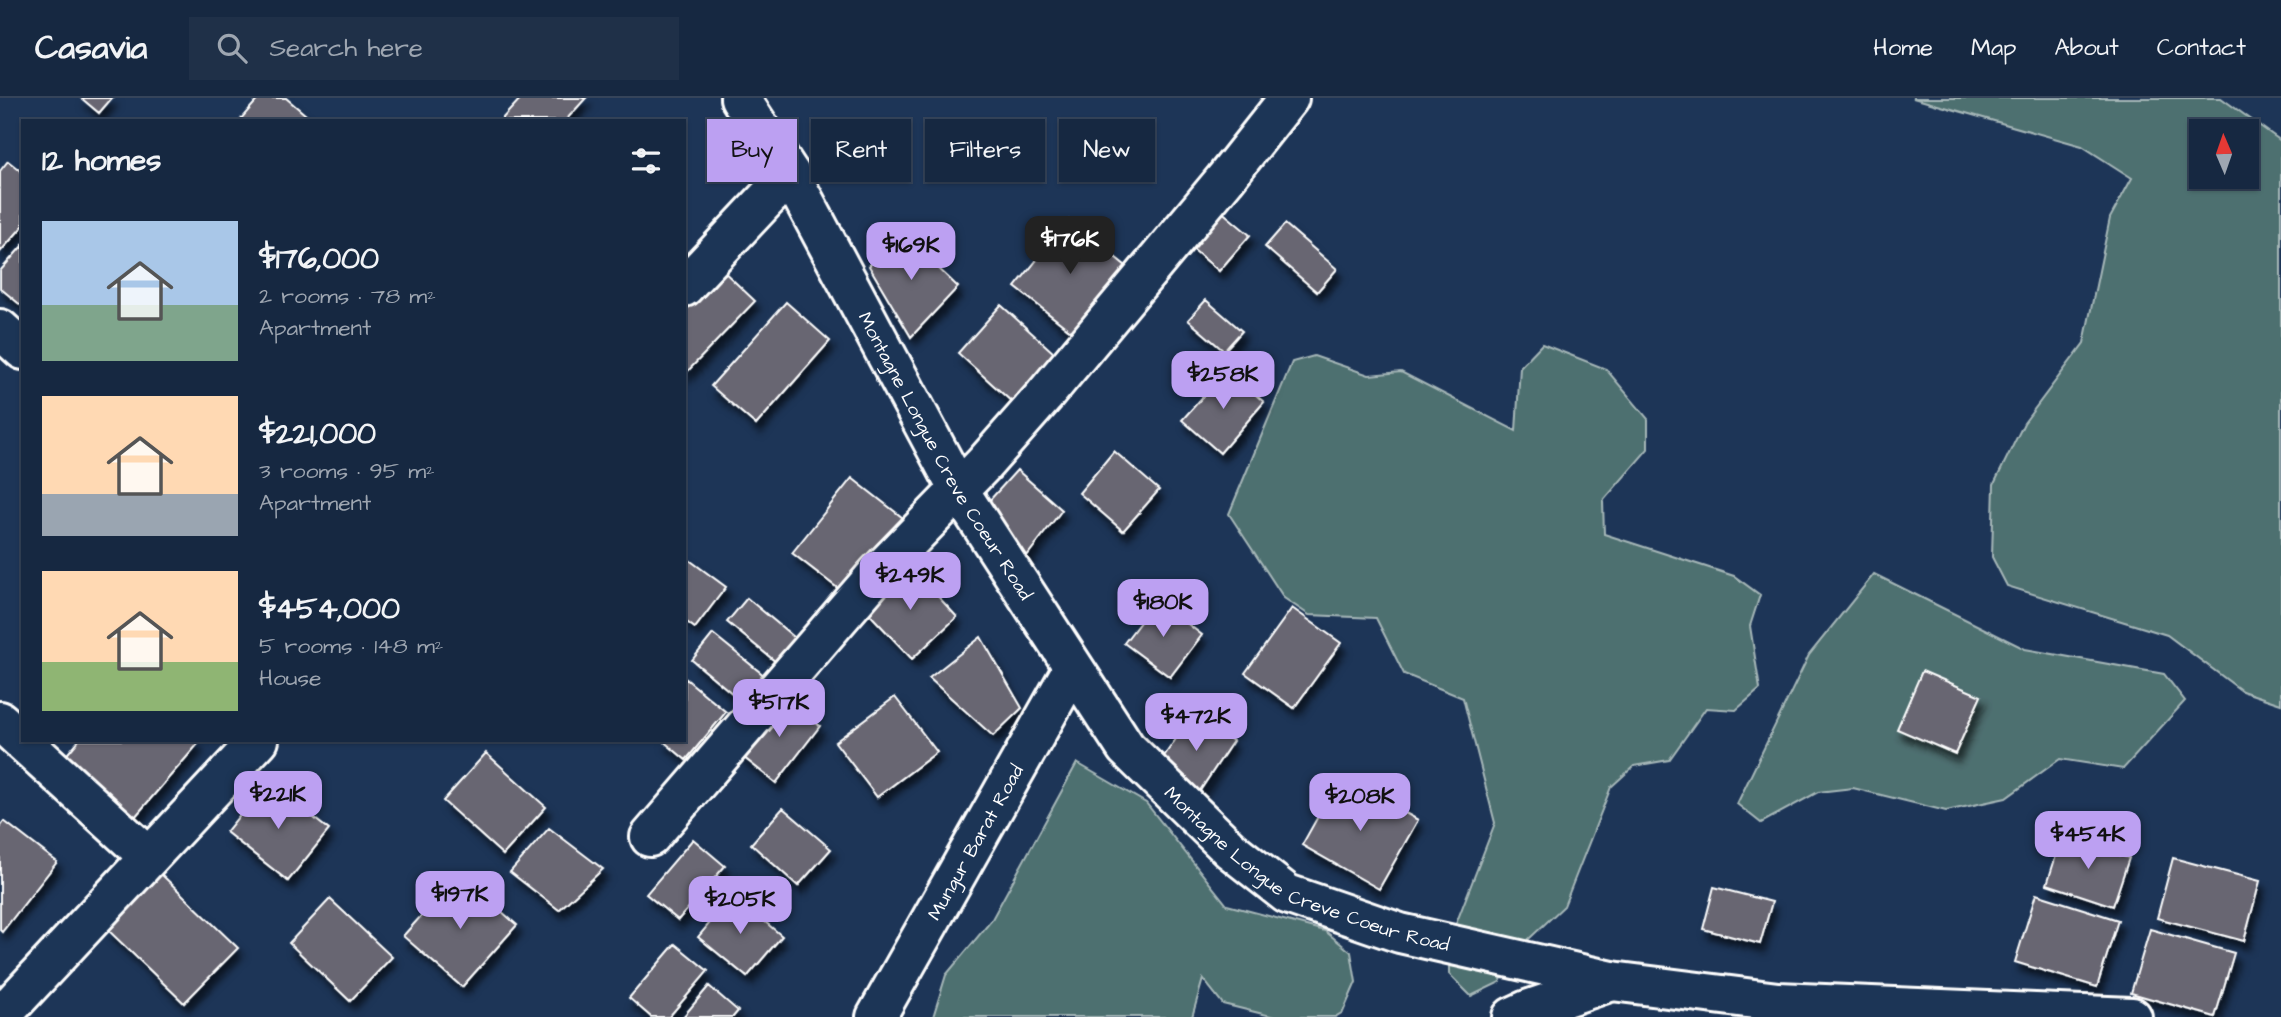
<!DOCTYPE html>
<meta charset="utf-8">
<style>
:root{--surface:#162841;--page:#1f3048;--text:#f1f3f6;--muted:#9ea6b1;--line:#35445a;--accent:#bca0f2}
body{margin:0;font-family:"Architects Daughter",sans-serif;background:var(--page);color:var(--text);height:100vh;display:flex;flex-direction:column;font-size:26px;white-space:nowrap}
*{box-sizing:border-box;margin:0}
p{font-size:23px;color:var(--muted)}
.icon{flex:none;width:38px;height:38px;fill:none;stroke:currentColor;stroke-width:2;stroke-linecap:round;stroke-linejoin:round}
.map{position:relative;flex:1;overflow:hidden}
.drawer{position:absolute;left:21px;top:21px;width:665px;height:623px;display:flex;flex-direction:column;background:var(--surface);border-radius:0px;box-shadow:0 2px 5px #0004,0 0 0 2px var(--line)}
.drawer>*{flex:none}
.banner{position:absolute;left:707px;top:21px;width:665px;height:63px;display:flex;gap:14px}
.needle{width:46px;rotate:358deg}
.fabs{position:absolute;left:2189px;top:21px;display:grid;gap:14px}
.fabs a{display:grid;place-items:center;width:70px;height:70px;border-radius:0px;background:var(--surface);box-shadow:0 2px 5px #0004,0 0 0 2px var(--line);font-size:35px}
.price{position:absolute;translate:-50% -60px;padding:0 16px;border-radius:14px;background:var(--accent);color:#111;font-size:23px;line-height:46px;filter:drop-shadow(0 2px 4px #0008)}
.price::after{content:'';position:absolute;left:50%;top:42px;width:21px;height:16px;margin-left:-10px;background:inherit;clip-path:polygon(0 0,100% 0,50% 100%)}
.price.on{background:#222;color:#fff}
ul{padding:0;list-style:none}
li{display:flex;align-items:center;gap:21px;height:175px;padding:0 21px}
li span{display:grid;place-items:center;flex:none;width:196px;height:140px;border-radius:0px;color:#555}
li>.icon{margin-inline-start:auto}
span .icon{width:84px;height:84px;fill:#fffc;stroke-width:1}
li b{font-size:30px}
h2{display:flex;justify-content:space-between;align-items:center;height:84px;padding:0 21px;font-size:30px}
.chip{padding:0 24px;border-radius:0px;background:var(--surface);box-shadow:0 2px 5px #0004,0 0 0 2px var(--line);font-size:24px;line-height:63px}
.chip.on{background:var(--accent);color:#111}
header{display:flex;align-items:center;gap:42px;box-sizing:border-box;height:98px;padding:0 35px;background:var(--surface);border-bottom:2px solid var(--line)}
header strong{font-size:33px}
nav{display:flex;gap:38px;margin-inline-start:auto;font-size:24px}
.search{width:490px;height:63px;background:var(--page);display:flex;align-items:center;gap:18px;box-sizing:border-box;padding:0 24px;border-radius:0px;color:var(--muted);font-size:26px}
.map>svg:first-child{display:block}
</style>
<header>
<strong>Casavia</strong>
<div class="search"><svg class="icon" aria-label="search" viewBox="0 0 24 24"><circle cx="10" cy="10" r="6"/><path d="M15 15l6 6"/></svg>Search here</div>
<nav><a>Home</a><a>Map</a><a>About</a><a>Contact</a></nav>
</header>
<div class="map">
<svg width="2281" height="919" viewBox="0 0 2281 919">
<defs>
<filter id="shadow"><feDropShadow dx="4.5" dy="8" stdDeviation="3.5" flood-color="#0009"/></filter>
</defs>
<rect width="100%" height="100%" fill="#1d3557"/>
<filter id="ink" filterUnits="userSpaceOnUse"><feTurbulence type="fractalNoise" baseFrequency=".0143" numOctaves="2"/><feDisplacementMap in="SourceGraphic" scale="14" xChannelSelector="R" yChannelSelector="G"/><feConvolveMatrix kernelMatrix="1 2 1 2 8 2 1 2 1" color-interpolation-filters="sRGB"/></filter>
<g filter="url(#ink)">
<path fill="#4e6f70" stroke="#a6b7b8" stroke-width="2" fill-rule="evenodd" d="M1913,0H2221L2281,43V606L2242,593L2167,537L2007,488L1992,459L1994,386L2024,325L2084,245L2110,120L2132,80L2082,48ZM2247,33V79H2202V33Z
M1542,246L1606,271L1648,321V351L1603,403L1604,436L1734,478L1760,497L1750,528L1760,591L1736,612L1706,610L1669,662L1634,668L1611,689L1564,808L1515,854L1500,884L1471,898L1449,876V844L1495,725L1463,600L1404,576L1376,520L1309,517L1284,500L1229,416L1292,264L1314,258L1369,277L1401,274L1516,333L1520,269Z
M1874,476L2025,551L2164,576L2185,603L2123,671L2060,661L2006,700L1946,713L1853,690L1818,694L1761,725L1737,706L1809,557Z
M1077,665L1146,705L1227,807L1325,833L1351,854L1356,884L1343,914L1335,919H1275L1223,906L1203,881L1192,919H933L946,877L991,823Z"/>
<path fill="#686672" stroke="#fff" stroke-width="2" filter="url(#shadow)" d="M81,0H112L99,15Z
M259,0H286L313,23H239Z
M521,0H586L565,23H500Z
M8,63L23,75V128L0,154V73Z
M1220,112L1250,137L1219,173L1189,148Z
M1069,122L1126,168L1072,234L1015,189Z
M1285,126L1337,171L1317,194L1265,149Z
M901,134L958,189L911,239L869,168Z
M23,147V209L0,190V173Z
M718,168L755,203L684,277V203Z
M1206,202L1242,233L1224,253L1188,222Z
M786,204L830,243L756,327L711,288Z
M1001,207L1055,256L1012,304L958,255Z
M1227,272L1264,304L1220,355L1182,322Z
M1114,353L1159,392L1123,433L1079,395Z
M1017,372L1062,412L1023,463L979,414Z
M852,380L903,420L844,495L792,455Z
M684,458L726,489L695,530L684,522Z
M909,467L957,519L912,561L863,509Z
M747,500L795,540L776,564L727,524Z
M1157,502L1202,537L1170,579L1124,545Z
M1292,510L1341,545L1294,610L1245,575Z
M713,536L766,579L744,605L692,562Z
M981,539L1022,610L993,638L929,580Z
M1922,573L1981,598L1955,656L1897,631Z
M685,580L726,614L686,662L662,642H684Z
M782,598L820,628L776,685L738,655Z
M895,599L937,654L877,699L835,644Z
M1193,616L1233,643L1199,694L1158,667Z
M79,642H194L198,646L134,720L64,660Z
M486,655L546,709L503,757L443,703Z
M1340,679L1418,722L1379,791L1302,747Z
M267,683L329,732L288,783L226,734Z
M783,710L831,751L798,788L751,746Z
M4,723L57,764L2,834L0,832V728Z
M549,730L603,771L559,812L510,774Z
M2062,739L2129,760L2113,808L2047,786Z
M693,741L725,768L678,822L646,796Z
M2173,760L2260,783L2244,843L2157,820Z
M161,776L238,850L184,905L108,832Z
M459,776L517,827L462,889L403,838Z
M1714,789L1772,804L1760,846L1703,831Z
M2036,796L2118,822L2097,889L2015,864Z
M733,797L782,838L747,879L698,839Z
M330,801L392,859L350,903L289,845Z
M2150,831L2234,855L2215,919L2131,895Z
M675,846L708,873L669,919H651L629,900Z
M709,888L738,913L733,919H683Z"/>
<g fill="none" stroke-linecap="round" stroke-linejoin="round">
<g stroke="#fff" stroke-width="44">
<g id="street">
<path d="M684,189L790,76"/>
<path d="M0,231L23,252"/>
<path d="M0,623L149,759"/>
<path d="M650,739L877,476L984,366L1044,298L1225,81L1289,0"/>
<path d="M0,919L259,642"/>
<path id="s1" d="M876,919L1073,570"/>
<path d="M1512,919L1527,912L1612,883"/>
</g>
</g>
<g stroke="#fff" stroke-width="44">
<g id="secondary">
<path id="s2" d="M740,0L790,76L958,391L1126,650L1231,752L1287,796L1400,835L1612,883L1778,904L2132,919"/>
</g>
</g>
<use href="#street" stroke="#1d3557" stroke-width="38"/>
<use href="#secondary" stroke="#1d3557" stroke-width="38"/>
</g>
</g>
<g text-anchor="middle" stroke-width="6" stroke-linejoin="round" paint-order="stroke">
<g font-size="19" fill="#fff" stroke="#1d3557">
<text dy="7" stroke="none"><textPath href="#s2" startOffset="413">Montagne Longue Creve Coeur Road</textPath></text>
<text dy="7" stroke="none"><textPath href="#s1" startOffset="201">Mungur Barat Road</textPath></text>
<text dy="7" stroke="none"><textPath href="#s2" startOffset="980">Montagne Longue Creve Coeur Road</textPath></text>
</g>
</g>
</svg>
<div class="fabs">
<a><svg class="needle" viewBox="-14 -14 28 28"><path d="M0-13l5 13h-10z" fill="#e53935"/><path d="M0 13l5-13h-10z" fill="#9ea6b1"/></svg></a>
</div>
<b class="price on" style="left:1070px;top:178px">$176K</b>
<b class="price" style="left:911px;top:184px">$169K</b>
<b class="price" style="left:1223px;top:313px">$258K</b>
<b class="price" style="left:910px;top:514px">$249K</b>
<b class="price" style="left:1163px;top:541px">$180K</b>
<b class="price" style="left:779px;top:641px">$517K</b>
<b class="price" style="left:1196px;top:655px">$472K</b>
<b class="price" style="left:278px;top:733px">$221K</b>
<b class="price" style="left:1360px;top:735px">$208K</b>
<b class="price" style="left:2088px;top:773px">$454K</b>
<b class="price" style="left:460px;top:833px">$197K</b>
<b class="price" style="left:740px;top:838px">$205K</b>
<div class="banner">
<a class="chip on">Buy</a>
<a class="chip">Rent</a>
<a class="chip">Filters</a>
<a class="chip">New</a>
</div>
<section class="drawer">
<h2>12 homes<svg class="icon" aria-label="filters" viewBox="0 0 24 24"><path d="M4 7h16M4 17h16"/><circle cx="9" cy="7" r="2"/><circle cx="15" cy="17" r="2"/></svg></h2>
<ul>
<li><span style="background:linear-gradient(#a9c7e8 60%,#7fa58c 0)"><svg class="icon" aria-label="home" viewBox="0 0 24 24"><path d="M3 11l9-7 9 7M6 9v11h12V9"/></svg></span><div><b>$176,000</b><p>2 rooms · 78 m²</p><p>Apartment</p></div></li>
<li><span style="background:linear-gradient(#ffd9b3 70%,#9aa5b1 0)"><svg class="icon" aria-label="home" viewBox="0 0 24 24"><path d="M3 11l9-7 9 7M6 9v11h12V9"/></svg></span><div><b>$221,000</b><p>3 rooms · 95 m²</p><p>Apartment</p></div></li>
<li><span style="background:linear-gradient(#ffd9b3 65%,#8fb573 0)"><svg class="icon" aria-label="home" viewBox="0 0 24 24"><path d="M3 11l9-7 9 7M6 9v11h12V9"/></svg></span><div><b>$454,000</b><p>5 rooms · 148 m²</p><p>House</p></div></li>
</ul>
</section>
</div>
